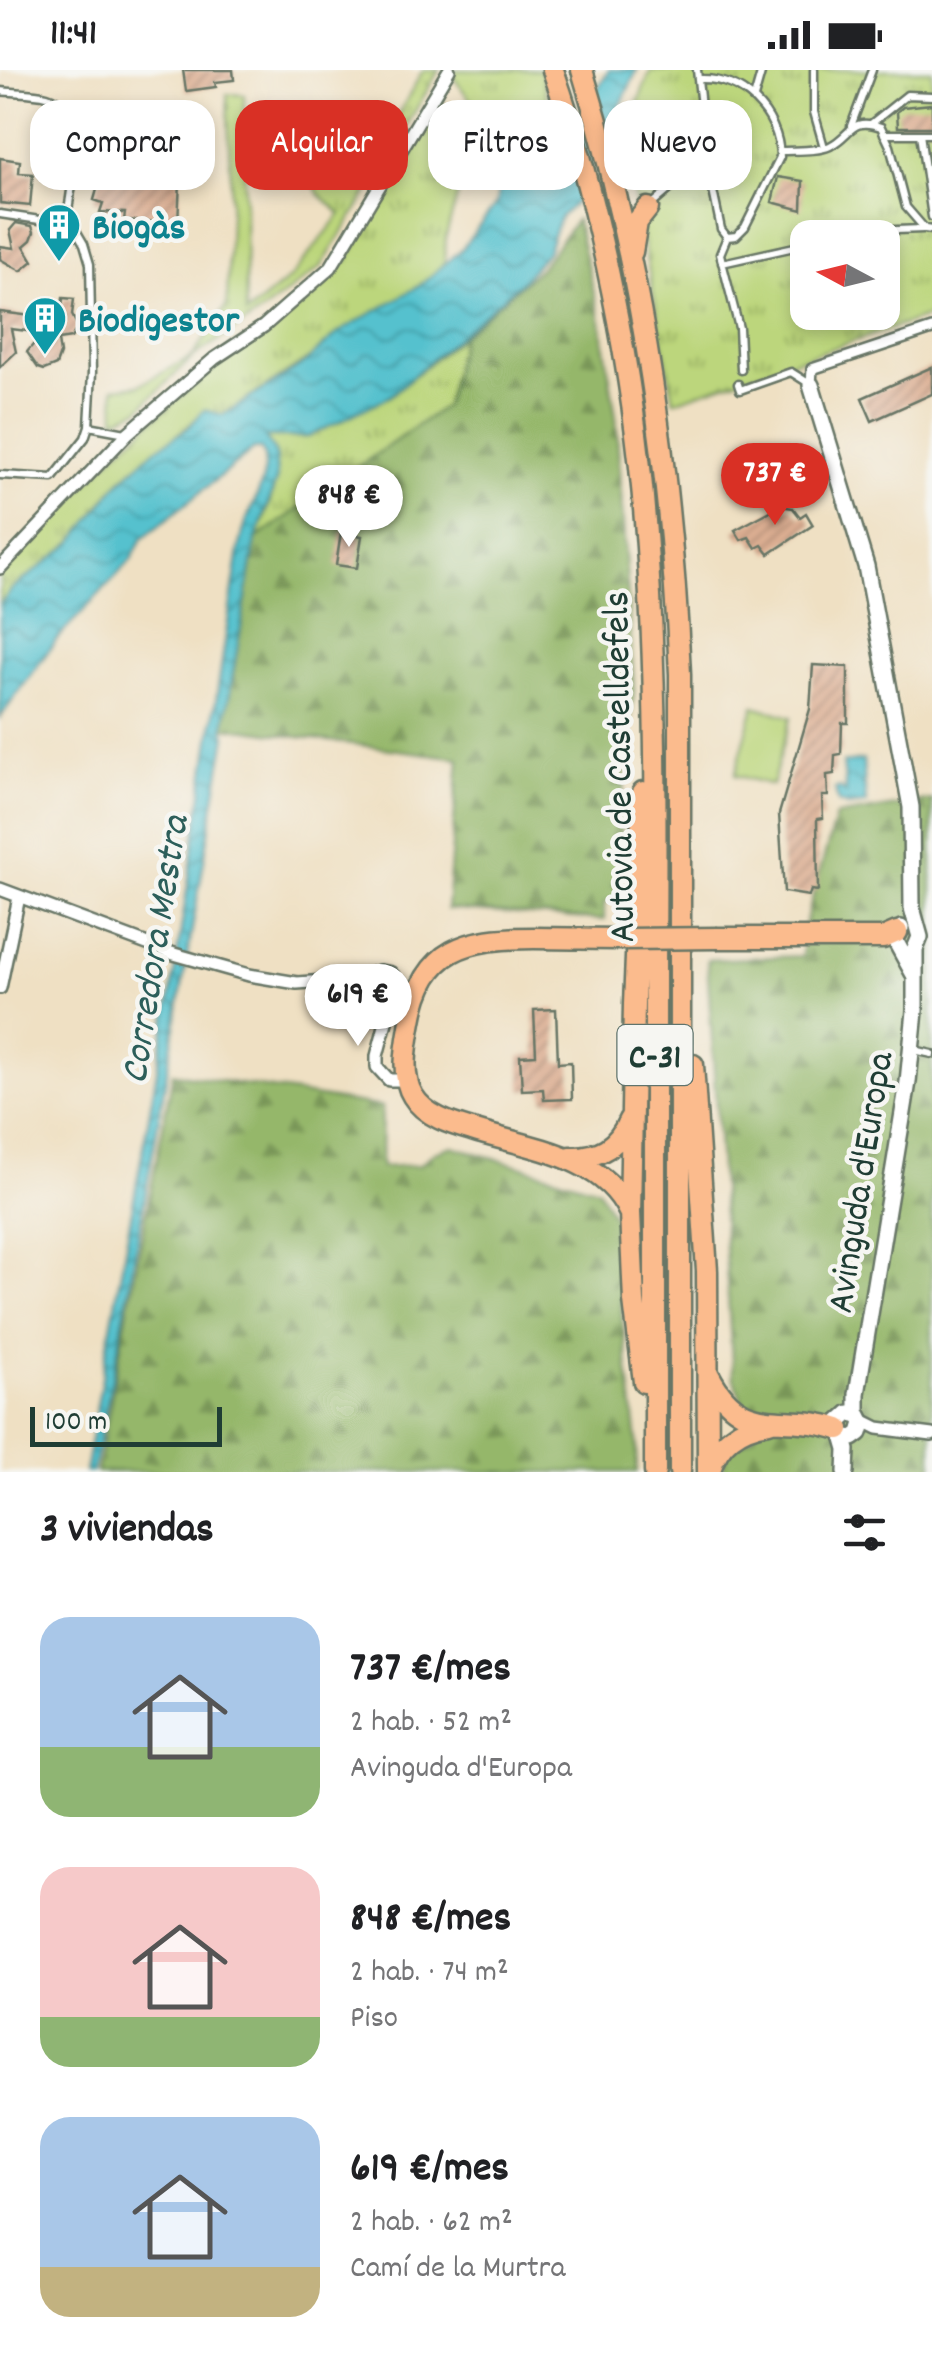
<!DOCTYPE html>
<html lang="es">
<meta charset="utf-8">
<style>
:root{--surface:#fff;--page:#f6f6f6;--text:#202124;--muted:#757577;--accent:#d93025}
body{margin:0;font-family:Dekko,sans-serif;background:var(--page);color:var(--text);height:100vh;display:flex;flex-direction:column;font-size:38px;white-space:nowrap}
*{box-sizing:border-box;margin:0}
p{font-size:32px;color:var(--muted)}
.icon{flex:none;width:55px;height:55px;fill:none;stroke:currentColor;stroke-width:2;stroke-linecap:round;stroke-linejoin:round}
.map{position:relative;height:1402px;overflow:hidden}
.drawer{display:flex;flex-direction:column;background:var(--surface);flex:1}
.drawer>*{flex:none}
.guide{position:absolute;left:30px;top:30px;width:872px;height:90px;display:flex;gap:20px}
.needle{width:65px;rotate:277deg}
.buttons{position:absolute;left:790px;top:150px;display:grid;gap:20px}
.buttons a{display:grid;place-items:center;width:110px;height:110px;border-radius:20px;background:var(--surface);box-shadow:0 5px 15px #0003;font-size:50px}
.scale{position:absolute;left:30px;bottom:25px;width:192px;box-sizing:border-box;padding-left:10px;border:5px solid #1f3d34;border-top:0;font-size:28px;line-height:35px;white-space:nowrap;color:#1f3d34;-webkit-text-stroke:8px #f6f6f2;paint-order:stroke}
.price{position:absolute;translate:-50% -85px;padding:0 22px;border-radius:35px;background:#fff;color:#222;font-size:32px;line-height:65px;filter:drop-shadow(0 2px 5px #0008)}
.price::after{content:'';position:absolute;left:50%;top:60px;width:30px;height:22px;margin-left:-15px;background:inherit;clip-path:polygon(0 0,100% 0,50% 100%)}
.price.on{background:var(--accent);color:#fff}
ul{padding:0;list-style:none}
li{display:flex;align-items:center;gap:30px;height:250px;padding:0 40px}
li span{display:grid;place-items:center;flex:none;width:280px;height:200px;border-radius:30px;color:#555}
li>.icon{margin-inline-start:auto}
span .icon{width:120px;height:120px;fill:#fffc;stroke-width:1}
li b{font-size:42px}
h2{display:flex;justify-content:space-between;align-items:center;height:120px;padding:0 40px;font-size:42px}
.tag{padding:0 35px;border-radius:30px;background:var(--surface);box-shadow:0 5px 15px #0003;font-size:35px;line-height:90px}
.tag.on{background:var(--accent);color:#fff}
.status{display:flex;justify-content:space-between;align-items:center;height:70px;padding:0 50px;background:var(--surface);direction:ltr}
.status svg{height:28px;fill:currentColor}
.map>svg:first-child{display:block}
</style>
<div class="status"><b>11:41</b><svg viewBox="0 0 49 12"><path d="M0 12V9h3v3zM5 12V6h3v6zM10 12V3h3v9zM15 12V0h3v12zM26 1h20v11H26zM47 4h2v5h-2z"/></svg></div>
<div class="map">
<svg width="932" height="1402" viewBox="0 0 932 1402">
<defs>
<pattern id="grass-tufts" width="24" height="20" patternUnits="userSpaceOnUse" patternTransform="scale(2.5)"><rect width="24" height="20" fill="#bcd67b"/><path d="M3 7l-1-3M5 7V3M7 7l1-3M15 17l-1-3M17 17v-4M19 17l1-3" fill="none" stroke="#98af66"/></pattern>
<pattern id="forest-firs" width="22" height="20" patternUnits="userSpaceOnUse" patternTransform="scale(2.5)"><rect width="22" height="20" fill="#95b76b"/><path d="M5 1l3.5 6h-7zM16 11l3.5 6h-7z" fill="#799659"/></pattern>
<pattern id="water-waves" width="16" height="10" patternUnits="userSpaceOnUse" patternTransform="scale(2.5)"><rect width="16" height="10" fill="#54c1ce"/><path d="M0 5q4-4 8 0t8 0" fill="none" stroke="#459ea8"/></pattern>
<pattern id="building-hatch" width="6" height="6" patternUnits="userSpaceOnUse" patternTransform="scale(2.5)"><rect width="6" height="6" fill="#dcae92"/><path d="M-1 1l2-2M0 6l6-6M5 7l2-2" fill="none" stroke="#b28f78"/></pattern>
</defs>
<rect width="100%" height="100%" fill="#f6f6f2"/>
<filter id="ink" filterUnits="userSpaceOnUse"><feTurbulence type="fractalNoise" baseFrequency=".01" numOctaves="2"/><feDisplacementMap in="SourceGraphic" scale="20" xChannelSelector="R" yChannelSelector="G"/><feConvolveMatrix kernelMatrix="1 2 1 2 8 2 1 2 1" color-interpolation-filters="sRGB"/></filter>
<filter id="wash" filterUnits="userSpaceOnUse"><feTurbulence type="fractalNoise" baseFrequency=".0048" numOctaves="4" result="noise"/><feDisplacementMap in="SourceGraphic" scale="40" xChannelSelector="R" yChannelSelector="G"/><feGaussianBlur stdDeviation="2.25" result="paint"/><feColorMatrix in="noise" values="0 0 0 0 0 0 0 0 0 0 0 0 0 0 0 0 0 1.4 0 .05"/><feComposite in="paint" operator="in"/></filter>
<g filter="url(#wash)">
<rect width="100%" height="100%" fill="#efe0c3"/>
<path fill="url(#grass-tufts)" stroke="#6e8a58" stroke-width="2.5" fill-rule="evenodd" d="M423,0H439L374,112L321,197L259,244L194,286L139,339L115,350L114,318L139,315L193,286L227,235L231,115L227,24L244,25L246,244L291,207L341,144L319,124L304,98L313,80L327,88L370,96Z
M456,0H541L556,68L515,66L478,40L453,7Z
M651,0H932V245L674,331L623,69ZM808,168H882V242H808Z
M442,29L465,98L446,166L444,195L419,216L223,345L204,341C179,368 146,385 120,411C101,430 90,455 71,473C48,495 20,509 0,535V504L117,382L208,302L312,228L350,184Z
M462,266L445,336L256,469C269,439 287,396 264,367H308L390,326Z"/>
<path fill="url(#forest-firs)" stroke="#5a7a50" stroke-width="2.5" d="M576,150L601,252L616,347L634,620L623,728L619,825L604,833V850L447,839L459,688L224,657L256,469L445,336L462,266L541,197Z
M932,730V1402H723L725,1382L755,1366L733,1307L707,890L802,886L805,854L836,746Z
M173,1003L382,1037L381,1097L420,1095L434,1082L452,1076L598,1119L618,1155L622,1249L637,1371V1402H97Z"/>
<path fill="#bcd67b" stroke="#6e8a58" stroke-width="2.5" d="M754,636L791,647L772,715L735,705Z"/>
<path fill="url(#water-waves)" stroke="#3a7f81" stroke-width="2.5" d="M609,0H637L576,132L560,147L547,182L519,214L390,326L308,367H265L275,382L277,408L256,469L224,657L226,666L120,1270L93,1402H85L174,905L237,493C239,479 242,465 246,452C254,430 273,401 261,379H254L142,469L131,490L57,569L0,648V535L12,519L73,472L118,413L153,381L188,358L204,340L223,345L302,295L339,262L419,216L461,180L496,134L499,116L507,101L513,96L551,88L563,75Z
M863,690L866,734L847,736L838,732L835,719L840,718L846,723L843,693Z"/>
<g id="blocks">
<path fill="url(#building-hatch)" d="M183,0H233L234,10L215,12L216,17L186,21Z
M932,34V57H898L897,42L903,37Z
M118,46L183,49L178,153L124,150L125,143L100,142L103,133L94,130Z
M737,54L742,88L719,91L714,57Z
M0,88L20,91L19,103L33,104L30,136L0,133Z
M778,107L803,111L802,140L772,132Z
M16,153L32,156L34,162L31,170L24,176L33,191L21,201L0,189V176L14,178L10,160Z
M63,228L74,229L72,245L78,257L71,268L58,270L60,284L56,295L44,300L38,298L27,282L43,263L11,259L16,282L0,297V242L40,247L39,262L61,247Z
M932,297V324L872,351L862,328Z
M780,436L793,438L800,447L806,443L813,455L769,484L762,475L756,478L749,467L741,470L735,460Z
M341,462L362,466L357,498L336,495Z
M813,595L848,597V653H842L841,684L835,685L834,704L827,705L828,726H822L823,748L817,749L818,821L811,820L809,826L784,822L779,744L810,639Z
M556,939L558,993L571,992L572,1029L544,1030L543,1019L522,1020L520,986L536,985L534,940Z"/>
</g>
</g>
<g filter="url(#ink)">
<use href="#blocks" fill-opacity="0" stroke="#687666" stroke-width="2.5"/>
<g fill="none" stroke-linecap="round" stroke-linejoin="round">
<g stroke="#687666" stroke-width="11">
<path id="service" d="M697,0L707,92L721,159L727,167
M814,0V42L824,77
M699,9C742,7 779,43 780,87L745,157L736,166L727,167L720,184L739,258L741,300
M0,21C15,23 33,22 47,26C92,39 70,119 66,154
M754,28L762,0
M872,53L907,25L932,26
M851,56L872,0
M884,64H932
M920,64L932,147
M780,81C794,80 818,82 830,76C852,65 850,46 881,57L890,76L906,137L925,159L932,160
M649,137L697,96L707,92
M0,144L66,154L77,162L84,174L90,194L92,302L89,356L85,368L53,408L0,405
M835,168L870,161L923,159
M722,193L808,174
M738,314L740,320L791,302L810,314
M89,356L126,363
M914,980L932,984"/>
</g>
<g stroke="#687666" stroke-width="14">
<path id="pedestrian" d="M811,315L812,299L932,259"/>
</g>
<g stroke="#687666" stroke-width="16">
<path id="minor" d="M0,498L128,363L214,289L264,256L331,197L449,0
M0,819L174,884L249,905L297,913L355,909L379,901L391,903L396,909L395,918L377,986V997L389,1010H407
M0,918L19,827
M862,1350L878,1358L932,1365"/>
</g>
<g stroke="#687666" stroke-width="20">
<path id="tertiary" d="M811,315L866,496L911,737L912,838L920,867L915,879V941L908,1012L857,1324V1344
M901,858L895,870L913,903
M843,1366L853,1368L860,1363L863,1353L859,1345L849,1343L839,1352L847,1380L846,1402"/>
</g>
<g stroke="#687666" stroke-width="25">
<path id="trunk" d="M553,0C600,136 634,307 645,451C657,599 656,747 655,896C655,1065 655,1233 655,1402
M582,0C642,195 671,401 680,604V1402
M632,182L637,152L648,138
M643,722L634,934L630,1143L634,1231L644,1312
M718,868H883L897,862
M626,869C596,869 565,868 534,868C467,868 424,877 411,951C407,974 400,1005 413,1026C425,1046 451,1054 472,1060C525,1077 604,1085 629,1142
M693,995L707,1201L708,1402
M570,1087C599,1088 618,1077 629,1050
M709,1305C743,1371 783,1340 839,1359
M710,1400C718,1372 740,1356 769,1352"/>
</g>
<use href="#service" stroke="#fff" stroke-width="6"/>
<use href="#pedestrian" stroke="#fff" stroke-width="9"/>
<use href="#minor" stroke="#fff" stroke-width="11"/>
<use href="#tertiary" stroke="#fff" stroke-width="15"/>
<use href="#trunk" stroke="#fbbb8d" stroke-width="20"/>
<g stroke="#687666" stroke-width="25" stroke-linecap="butt">
<path id="trunk-bridge" d="M626,869L718,868"/>
</g>
<use href="#trunk-bridge" stroke="#fbbb8d" stroke-width="20"/>
</g>
</g>
<defs>
<g id="building-pin" transform="scale(2.25)"><path d="M0 17L-7.5 6A9.5 9.5 0 1 1 7.5 6Z" fill="#0f9aa8" stroke="#f6f6f2"/><path d="M-4-6H4V6H1V3H-1V6H-4ZM-2.5-4.3h1.7v1.8h-1.7ZM.8-4.3h1.7v1.8H.8ZM-2.5-1h1.7V.8h-1.7ZM.8-1h1.7V.8H.8Z" fill="#fff"/></g>
</defs>
<g fill-rule="evenodd">
<use href="#building-pin" x="59" y="155"/>
<use href="#building-pin" x="45" y="248"/>
</g>
<g text-anchor="middle" stroke-width="9" stroke-linejoin="round" paint-order="stroke">
<rect fill="#f6f6f2" stroke="#60746d" stroke-width="2.5" x="617.5" y="955" width="75" height="60" rx="8"/>
<g font-size="35" font-weight="bold" fill="#1f3d34">
<text x="655" y="997">C-31</text>
</g>
<g font-size="38" font-weight="bold" fill="#0d838f" stroke="#f6f6f2" text-anchor="start">
<text x="92" y="168">Biogàs</text>
<text x="78" y="261">Biodigestor</text>
</g>
<g font-size="38" fill="#1f3d34" stroke="#f6f6f2">
<text transform="translate(617 697) rotate(-91)" y="13">Autovia de Castelldefels</text>
<text transform="translate(858 1112) rotate(-81)" y="13">Avinguda d'Europa</text>
</g>
<g font-size="40" font-style="italic" fill="#2c5e5a" stroke="#f6f6f2">
<text transform="translate(152 879) rotate(-81)" y="14">Corredora Mestra</text>
</g>
</g>
</svg>
<div class="buttons">
<a><svg class="needle" viewBox="-14 -14 28 28"><path d="M0-13l5 13h-10z" fill="#e53935"/><path d="M0 13l5-13h-10z" fill="#757577"/></svg></a>
</div>
<div class="scale">100 m</div>
<b class="price on" style="left:775px;top:458px">737 €</b>
<b class="price" style="left:349px;top:480px">848 €</b>
<b class="price" style="left:358px;top:979px">619 €</b>
<div class="guide">
<a class="tag">Comprar</a>
<a class="tag on">Alquilar</a>
<a class="tag">Filtros</a>
<a class="tag">Nuevo</a>
</div>
</div>
<section class="drawer">
<h2>3 viviendas<svg class="icon" aria-label="filters" viewBox="0 0 24 24"><path d="M4 7h16M4 17h16"/><circle cx="9" cy="7" r="2"/><circle cx="15" cy="17" r="2"/></svg></h2>
<ul>
<li><span style="background:linear-gradient(#a9c7e8 65%,#8fb573 0)"><svg class="icon" aria-label="home" viewBox="0 0 24 24"><path d="M3 11l9-7 9 7M6 9v11h12V9"/></svg></span><div><b>737 €/mes</b><p>2 hab. · 52 m²</p><p>Avinguda d'Europa</p></div></li>
<li><span style="background:linear-gradient(#f6c9c9 75%,#8fb573 0)"><svg class="icon" aria-label="home" viewBox="0 0 24 24"><path d="M3 11l9-7 9 7M6 9v11h12V9"/></svg></span><div><b>848 €/mes</b><p>2 hab. · 74 m²</p><p>Piso</p></div></li>
<li><span style="background:linear-gradient(#a9c7e8 75%,#c2b280 0)"><svg class="icon" aria-label="home" viewBox="0 0 24 24"><path d="M3 11l9-7 9 7M6 9v11h12V9"/></svg></span><div><b>619 €/mes</b><p>2 hab. · 62 m²</p><p>Camí de la Murtra</p></div></li>
</ul>
</section>
